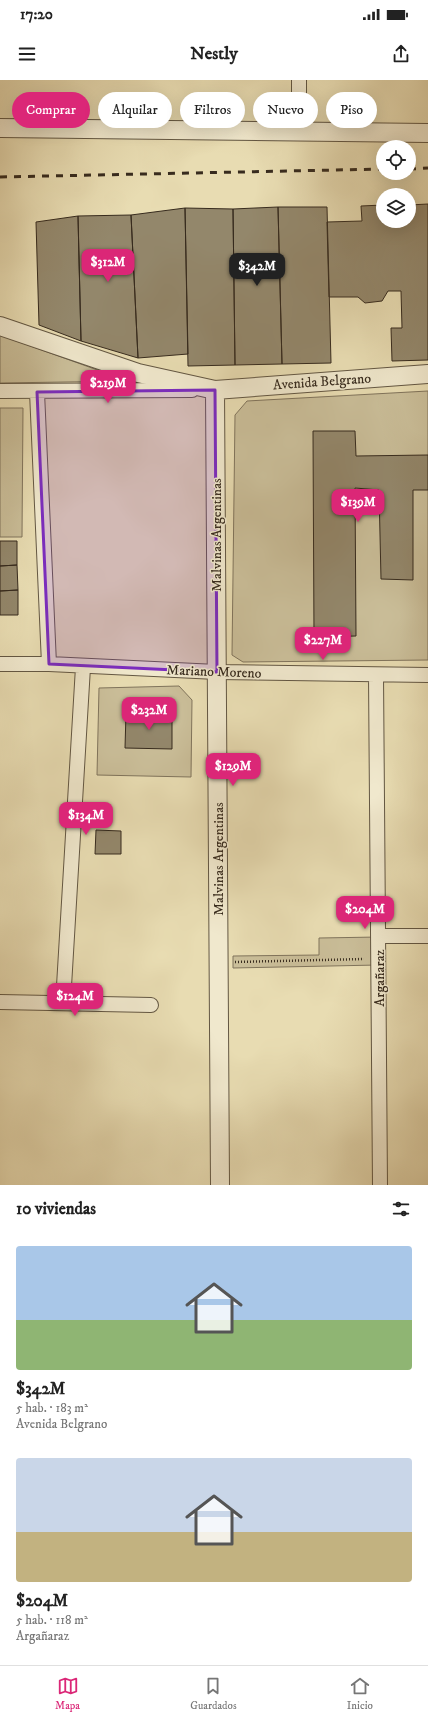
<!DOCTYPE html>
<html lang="es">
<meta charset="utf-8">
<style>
:root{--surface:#fff;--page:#f2f2f2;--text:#222;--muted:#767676;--line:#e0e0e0;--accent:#db2777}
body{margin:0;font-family:"IM FELL DW Pica",serif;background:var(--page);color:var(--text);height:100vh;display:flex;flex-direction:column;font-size:15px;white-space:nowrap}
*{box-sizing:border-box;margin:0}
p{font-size:13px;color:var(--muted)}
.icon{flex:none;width:22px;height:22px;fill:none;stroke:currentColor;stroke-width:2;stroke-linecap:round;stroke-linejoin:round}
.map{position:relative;height:1105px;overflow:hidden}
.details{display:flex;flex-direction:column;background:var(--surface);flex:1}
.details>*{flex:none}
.hud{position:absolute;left:12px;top:12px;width:404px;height:36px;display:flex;gap:8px}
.controls{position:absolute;left:376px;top:60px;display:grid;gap:8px}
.controls a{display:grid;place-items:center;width:40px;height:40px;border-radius:50%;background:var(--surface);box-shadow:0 4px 16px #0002;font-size:20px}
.price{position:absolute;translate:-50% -34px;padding:0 9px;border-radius:8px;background:var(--accent);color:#fff;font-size:13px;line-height:26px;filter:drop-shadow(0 1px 2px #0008)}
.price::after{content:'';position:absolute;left:50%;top:24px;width:12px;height:9px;margin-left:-6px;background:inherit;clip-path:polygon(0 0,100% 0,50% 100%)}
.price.active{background:#222;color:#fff}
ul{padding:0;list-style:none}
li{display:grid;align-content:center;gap:8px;height:212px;padding:0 16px}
li span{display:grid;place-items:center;height:124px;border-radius:4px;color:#555}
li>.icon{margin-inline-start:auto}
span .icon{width:72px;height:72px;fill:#fffc;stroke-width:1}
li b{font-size:17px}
h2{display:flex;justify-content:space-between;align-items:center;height:48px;padding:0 16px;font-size:17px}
.pill{padding:0 14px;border-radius:18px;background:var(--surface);box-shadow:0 4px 16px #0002;font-size:14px;line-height:36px}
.pill.active{background:var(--accent);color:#fff}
.status{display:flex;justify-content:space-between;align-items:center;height:28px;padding:0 20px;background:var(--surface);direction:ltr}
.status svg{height:11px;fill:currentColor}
header{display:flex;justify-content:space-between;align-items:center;height:52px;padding:0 16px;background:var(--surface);font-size:18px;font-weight:700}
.tabs{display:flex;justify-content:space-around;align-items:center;height:56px;border-top:1px solid var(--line);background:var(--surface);font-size:11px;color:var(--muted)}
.tabs a{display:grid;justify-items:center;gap:2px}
.tabs .active{color:var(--accent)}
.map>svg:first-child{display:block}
</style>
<div class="status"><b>17:20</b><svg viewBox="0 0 49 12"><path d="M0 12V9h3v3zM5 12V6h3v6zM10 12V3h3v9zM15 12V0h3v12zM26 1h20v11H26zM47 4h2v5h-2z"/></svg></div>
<header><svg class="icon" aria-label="menu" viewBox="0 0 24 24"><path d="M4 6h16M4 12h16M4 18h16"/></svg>Nestly<svg class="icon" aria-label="share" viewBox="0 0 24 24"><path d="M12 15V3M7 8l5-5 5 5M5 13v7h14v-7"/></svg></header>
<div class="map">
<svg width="428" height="1105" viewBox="0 0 428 1105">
<rect width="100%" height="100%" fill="#e8dcb2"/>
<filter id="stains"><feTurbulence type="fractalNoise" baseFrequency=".005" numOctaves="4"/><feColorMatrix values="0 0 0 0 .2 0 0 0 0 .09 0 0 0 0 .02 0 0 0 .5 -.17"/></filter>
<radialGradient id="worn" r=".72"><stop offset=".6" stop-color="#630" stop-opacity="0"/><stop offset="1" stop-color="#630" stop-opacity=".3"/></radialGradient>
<path fill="#cabe99" stroke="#80745c" d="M0,255L128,301L0,303Z
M428,311V580L243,582L232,575L235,335L247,321Z
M0,328H23L22,457H0Z
M179,606L192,620L191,697L97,695L99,608Z
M378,857V885L233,888V876L319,875V858Z"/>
<path fill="#93876b" stroke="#372b1e" d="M428,124V280L392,281L391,248H402L401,211H388L382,221L365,223L358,217H329L327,142L362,141L361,126L383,125V141H409V125Z
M278,127H327L331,283L282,284Z
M278,127L282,284L235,285L233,129Z
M185,128L233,129L235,285L188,286Z
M185,128L188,274L138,278L131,135Z
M131,135L138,278L81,261L78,136Z
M78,136L81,261L39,245L36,142Z
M313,351H355L356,376L428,375V410H413V500L381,499L379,410L355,408L356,556L314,557Z
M0,461H17V485L0,486Z
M17,485L18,510L0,511V486Z
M18,510V535H0V511Z
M126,633H172V669L125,668Z
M96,750L121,751V774H95Z"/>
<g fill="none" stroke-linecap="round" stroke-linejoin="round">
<g stroke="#635743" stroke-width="16">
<path id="minor" d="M299,52V0
M0,311L192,310
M37,312L49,584
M0,584H49L217,592L428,595
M376,595L380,1105
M378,856H428
M0,922L151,925
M63,923L83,587"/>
</g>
<g stroke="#635743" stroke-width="20">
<path id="tertiary" d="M0,48L428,53
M0,246L138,293L215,310L428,294
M215,310L220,1105"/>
</g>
<path stroke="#372b1e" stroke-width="2.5" stroke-dasharray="1 2" stroke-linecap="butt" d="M235,882L364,879"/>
<use href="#minor" stroke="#f0e8cd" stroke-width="14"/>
<use href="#tertiary" stroke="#f0e8cd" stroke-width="18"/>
<path stroke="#372b1e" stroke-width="3" stroke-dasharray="7 7" stroke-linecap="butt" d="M409,89L428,88
M0,97L383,89"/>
</g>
<path fill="#7b2cbf" fill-opacity="0.2" stroke="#7b2cbf" stroke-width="3" stroke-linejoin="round" d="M215,310L217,592L49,584L37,312Z"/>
<g text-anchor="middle" stroke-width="3" stroke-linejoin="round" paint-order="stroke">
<g font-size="14" fill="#372b1e" stroke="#f0e8cd">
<text transform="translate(322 301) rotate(-4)" y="5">Avenida Belgrano</text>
<text transform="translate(216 455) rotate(-90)" y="5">Malvinas Argentinas</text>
<text transform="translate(214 591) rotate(2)" y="5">Mariano Moreno</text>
<text transform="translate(218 779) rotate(-90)" y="5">Malvinas Argentinas</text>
<text transform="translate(379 898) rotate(-90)" y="5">Argañaraz</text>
</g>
</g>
<rect width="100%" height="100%" filter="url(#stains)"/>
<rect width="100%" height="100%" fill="url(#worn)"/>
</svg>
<div class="controls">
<a><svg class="icon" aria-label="locate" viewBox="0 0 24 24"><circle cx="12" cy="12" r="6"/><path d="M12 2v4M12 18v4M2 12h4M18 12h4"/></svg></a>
<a><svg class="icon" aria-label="layers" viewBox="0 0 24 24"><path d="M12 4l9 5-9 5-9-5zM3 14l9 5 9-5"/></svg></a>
</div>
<b class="price" style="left:108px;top:203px">$312M</b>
<b class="price active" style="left:257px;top:207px">$342M</b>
<b class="price" style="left:108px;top:324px">$219M</b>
<b class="price" style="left:358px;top:443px">$139M</b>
<b class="price" style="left:323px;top:581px">$227M</b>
<b class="price" style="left:149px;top:651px">$232M</b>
<b class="price" style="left:233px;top:707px">$129M</b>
<b class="price" style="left:86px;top:756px">$134M</b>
<b class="price" style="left:365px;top:850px">$204M</b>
<b class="price" style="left:75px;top:937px">$124M</b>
<div class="hud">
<a class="pill active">Comprar</a>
<a class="pill">Alquilar</a>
<a class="pill">Filtros</a>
<a class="pill">Nuevo</a>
<a class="pill">Piso</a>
</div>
</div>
<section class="details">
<h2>10 viviendas<svg class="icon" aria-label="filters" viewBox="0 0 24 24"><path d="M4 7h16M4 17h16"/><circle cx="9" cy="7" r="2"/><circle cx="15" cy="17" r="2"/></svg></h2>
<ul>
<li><span style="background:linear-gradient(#a9c7e8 60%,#8fb573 0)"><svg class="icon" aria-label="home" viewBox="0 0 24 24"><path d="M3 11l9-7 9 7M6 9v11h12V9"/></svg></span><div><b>$342M</b><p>5 hab. · 183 m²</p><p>Avenida Belgrano</p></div></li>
<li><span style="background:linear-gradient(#c9d6e8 60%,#c2b280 0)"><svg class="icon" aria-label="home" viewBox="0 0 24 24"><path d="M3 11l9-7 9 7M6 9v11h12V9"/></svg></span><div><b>$204M</b><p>5 hab. · 118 m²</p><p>Argañaraz</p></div></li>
</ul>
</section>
<nav class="tabs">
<a class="active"><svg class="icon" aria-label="map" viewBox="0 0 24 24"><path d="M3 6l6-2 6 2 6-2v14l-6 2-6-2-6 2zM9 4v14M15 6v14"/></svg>Mapa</a>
<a><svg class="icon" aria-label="saved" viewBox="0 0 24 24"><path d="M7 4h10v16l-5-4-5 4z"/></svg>Guardados</a>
<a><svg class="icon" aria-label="home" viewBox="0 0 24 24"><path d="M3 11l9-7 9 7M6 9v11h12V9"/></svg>Inicio</a>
</nav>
